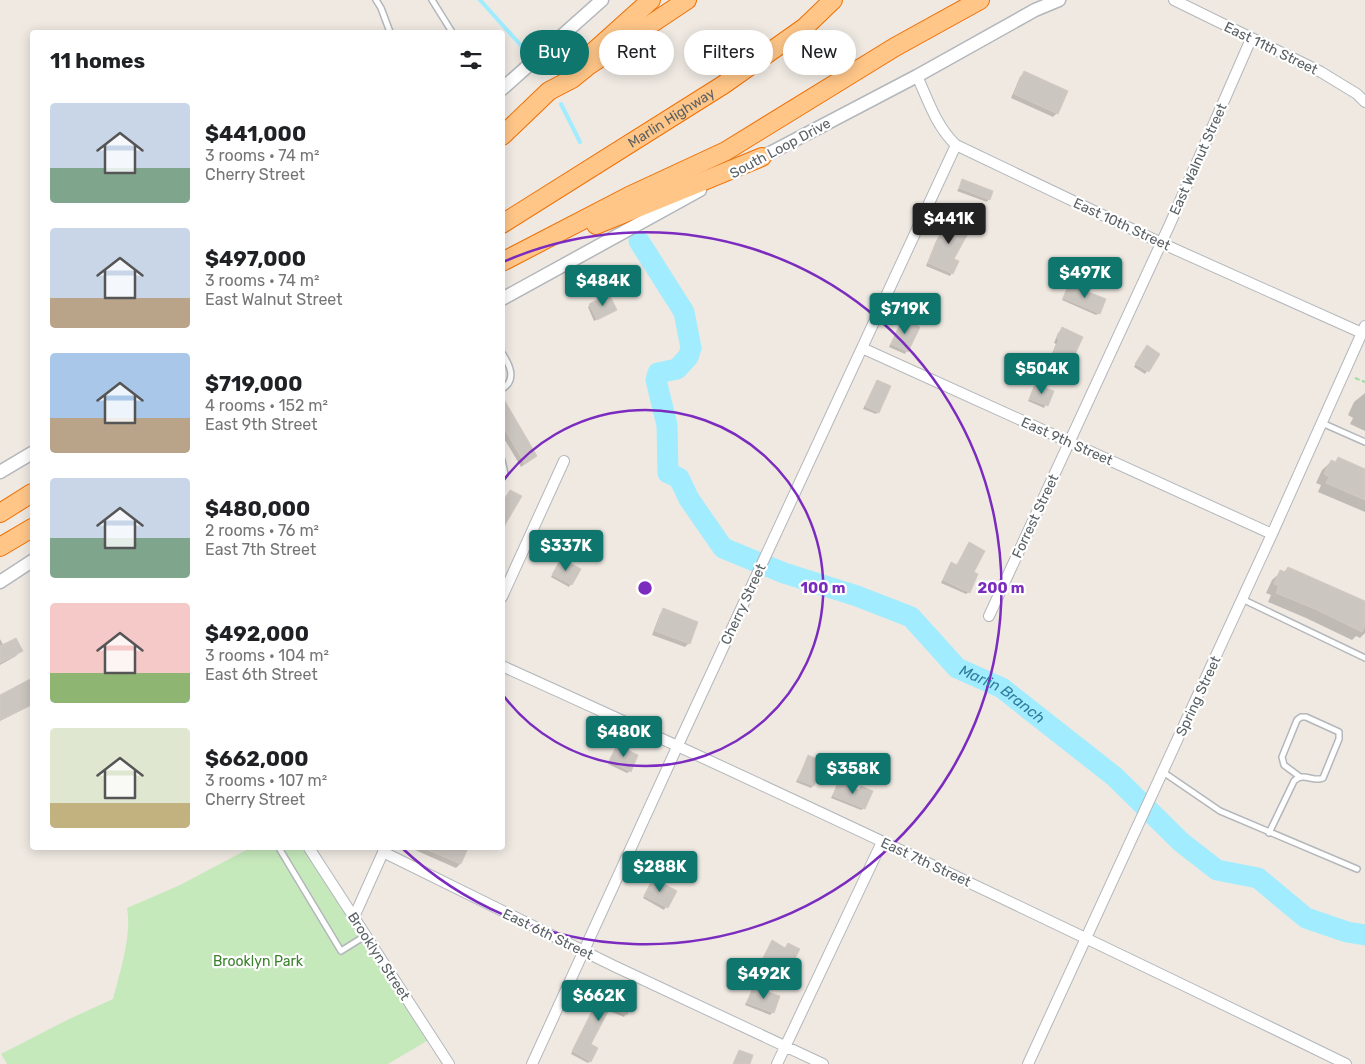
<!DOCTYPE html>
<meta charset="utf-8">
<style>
:root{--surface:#fff;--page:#f6f6f6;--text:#202124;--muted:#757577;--accent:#0f766e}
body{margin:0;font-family:Rubik,sans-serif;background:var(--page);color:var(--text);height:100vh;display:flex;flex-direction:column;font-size:19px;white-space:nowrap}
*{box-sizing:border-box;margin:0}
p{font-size:16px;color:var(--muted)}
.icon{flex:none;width:28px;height:28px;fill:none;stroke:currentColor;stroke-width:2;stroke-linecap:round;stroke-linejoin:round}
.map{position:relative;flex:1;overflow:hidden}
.drawer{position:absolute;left:30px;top:30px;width:475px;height:820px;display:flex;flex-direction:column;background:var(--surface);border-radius:5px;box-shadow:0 2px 12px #0003}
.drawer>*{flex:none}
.guide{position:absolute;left:520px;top:30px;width:475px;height:45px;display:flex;gap:10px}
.price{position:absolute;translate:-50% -42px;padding:0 11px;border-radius:5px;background:var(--accent);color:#fff;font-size:16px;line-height:32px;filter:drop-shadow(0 1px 2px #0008)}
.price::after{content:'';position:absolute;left:50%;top:30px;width:15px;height:11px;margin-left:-8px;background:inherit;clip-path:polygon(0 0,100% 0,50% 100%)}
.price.selected{background:#222;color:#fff}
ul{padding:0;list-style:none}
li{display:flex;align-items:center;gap:15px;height:125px;padding:0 20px}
li span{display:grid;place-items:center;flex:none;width:140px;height:100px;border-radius:5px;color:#555}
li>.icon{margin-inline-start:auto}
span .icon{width:60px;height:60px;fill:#fffc;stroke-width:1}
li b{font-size:21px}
h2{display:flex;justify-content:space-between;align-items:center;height:60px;padding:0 20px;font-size:21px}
.tag{padding:0 18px;border-radius:22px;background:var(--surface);box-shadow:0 2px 12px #0003;font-size:18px;line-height:45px}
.tag.selected{background:var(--accent);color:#fff}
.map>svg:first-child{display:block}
</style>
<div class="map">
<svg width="1365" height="1064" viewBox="0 0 1365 1064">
<rect width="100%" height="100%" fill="#efe9e2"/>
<path fill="#c6e9bc" d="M250,848H310L432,1038L388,1064H7L1,1054L69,1019L113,999C120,971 132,936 127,908L180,885Z"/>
<path fill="#0003" d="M1024,73L1057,113L1053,117L1011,98L1020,77Z
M963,181L989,199L987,202L957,191Z
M950,218L952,259V273L950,276L926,266L936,241Z
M1069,285L1099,313L1096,315L1062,300Z
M590,305L613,312L594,321L588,307Z
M902,321L918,328L905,354L889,347Z
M1062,329L1069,364L1065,368L1049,361L1056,344L1054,343L1058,333Z
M1144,349L1159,354L1145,374L1134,367Z
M877,381L878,412L876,414L863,409Z
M1036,385L1052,392L1044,408L1028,401Z
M1365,393V431L1350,424L1353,418L1348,415L1354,402Z
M502,404L536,456L521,467L502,435Z
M1338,458L1365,470V512L1318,492L1321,485L1316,483L1322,470L1331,462L1334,463Z
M969,544L972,573L969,592L966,594L941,583L949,566L951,563L956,566Z
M559,562L579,569L569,587L551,577Z
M1288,568L1365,602V633L1360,638L1356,636L1352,640L1306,618L1268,602L1271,595L1266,593L1272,580L1281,572L1283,573Z
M664,610L689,643L685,647L652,635L660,614Z
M0,639L4,646L21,650L16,656L0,665Z
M32,680V705L0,721V696Z
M617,746L630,771L627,773L608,764Z
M808,757L813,786L811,788L796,782Z
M838,783L858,791L861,787L864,808L861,810L831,798Z
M416,848H467L460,864L456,868L415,850Z
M651,882L675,891L664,910L643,898Z
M772,941L789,967L787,970L770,961L759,985L747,981L753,966L756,964L759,965Z
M753,988L773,1012L770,1015L745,1005Z
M602,989L626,1014L624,1017L607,1010L590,1045V1061L588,1063L571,1054Z"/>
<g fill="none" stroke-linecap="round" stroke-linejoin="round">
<path stroke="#a1ecff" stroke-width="4" d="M480,0L526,51
M561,104L580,142"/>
<path stroke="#a1ecff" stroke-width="21" id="s1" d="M639,241L684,312L691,348L688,357L677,369L658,373L656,380L667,425L668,473L679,478L689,499L723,548L784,573L857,596L911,617L957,668L1002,688L1115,777L1181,842L1217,870L1258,878L1306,918L1347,932L1365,935"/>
</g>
<path fill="#ccc6c1" stroke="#d4c9c0" d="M1024,71L1068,91L1058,114L1014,94Z
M962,179L993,191L990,200L959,188Z
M950,216L971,228L954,259L959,261L953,274L928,263L938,238Z
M1069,284L1106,299L1100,314L1063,298Z
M609,294L617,310L597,320L589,304Z
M902,319L920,327L908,352L891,344Z
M1062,327L1083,337L1070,365L1052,357L1059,340L1057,338Z
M1147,345L1160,354L1149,372L1135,364Z
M877,380L891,386L879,413L865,406Z
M1035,384L1054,391L1048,406L1029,399Z
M502,396L537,456L525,464L502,425Z
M1338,457L1365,469V500L1326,483L1329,477L1324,474L1331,460L1336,462Z
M510,490L522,496L502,530V503Z
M969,542L985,551L974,572L978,574L970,593L943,580L951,562L957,565Z
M561,558L581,569L572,585L552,575Z
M1288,567L1365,601V625L1362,632L1315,609L1276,593L1279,586L1274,584L1280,570L1285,572Z
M663,608L698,622L690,644L655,631Z
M16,638L23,651L0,663V646Z
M32,678V704L0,720V695Z
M617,745L638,755L631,772L609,761Z
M808,755L824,762L814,786L798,780Z
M838,782L859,790L861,786L873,791L865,809L833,796Z
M423,848H468L461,864Z
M653,878L677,891L668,908L644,896Z
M772,940L785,948L788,943L800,949L790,968L772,958L762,983L749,978L756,962L760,964Z
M753,987L780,996L774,1013L747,1003Z
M602,988L633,1001L627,1015L610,1008L591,1044L598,1048L591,1062L572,1051L597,1002Z
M739,1050L753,1055L750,1064H733Z"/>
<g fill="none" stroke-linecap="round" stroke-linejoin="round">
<g stroke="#b3b7bb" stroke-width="8">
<path id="service" d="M376,0L381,8L390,32
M432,0L452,32
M502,353C510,365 517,380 502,389
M1322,423L1365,442
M502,460L505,474L502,478
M1242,599L1365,658
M1163,772L1220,811L1357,869
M1269,833L1294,781C1304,771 1313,783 1323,778L1339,739V732L1306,717H1301L1297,720L1282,757L1284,765L1300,777
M279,848L341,951L365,936"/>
</g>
<g stroke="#b3b7bb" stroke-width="12">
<path id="minor" d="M1174,0L1321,72L1357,94L1365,102
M917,76C928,100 936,126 956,145L1161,243L1362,333
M862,348L1272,534
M502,597L564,461
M989,616L1170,224L1251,39
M502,666C786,794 1067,928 1346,1064
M309,848L449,1064
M383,852L614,966L823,1064
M354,917L385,848
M532,1064L678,745L956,145
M777,1064L882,842
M1028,1064L1272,534L1365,326"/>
</g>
<g stroke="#b3b7bb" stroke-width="15">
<path id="tertiary" d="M502,89L602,0
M755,161L917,76L1035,10L1059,0
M502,299L700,190
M0,472L32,453
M0,582L32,561"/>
</g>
<g stroke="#f06e00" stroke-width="20">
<g id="motorway">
<path d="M591,54L651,0"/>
<path d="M502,136L549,91L572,79L588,66L687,0"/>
<path id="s2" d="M502,224L723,85L805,27L833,0"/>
<path d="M596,225L762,157"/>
<path d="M502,262L629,196L726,151L895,47L980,0"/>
<path d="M0,513L32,493"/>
<path d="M0,547L32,528"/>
</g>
</g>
<path stroke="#9edca0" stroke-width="2" stroke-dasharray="5 2.5" stroke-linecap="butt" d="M1355,378L1365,382"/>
<use href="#service" stroke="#fff" stroke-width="5"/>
<use href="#minor" stroke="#fff" stroke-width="10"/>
<use href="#tertiary" stroke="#fff" stroke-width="12"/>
<use href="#motorway" stroke="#ffc688" stroke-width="18"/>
</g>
<g fill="none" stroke="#7b2cbf" stroke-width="2.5">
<path d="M503 481A178 178 0 1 1 503 695"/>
<path d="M503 262A356 356 0 1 1 402 848"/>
</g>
<g text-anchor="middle" stroke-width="4.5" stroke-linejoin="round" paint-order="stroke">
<g font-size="14" fill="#5a6164" stroke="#fff">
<text transform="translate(1271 48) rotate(26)" y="5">East 11th Street</text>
<text dy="5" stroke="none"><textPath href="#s2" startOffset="200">Marlin Highway</textPath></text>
<text transform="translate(780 148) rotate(-28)" y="5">South Loop Drive</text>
<text transform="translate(1198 159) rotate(-66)" y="5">East Walnut Street</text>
<text transform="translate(1122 224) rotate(25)" y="5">East 10th Street</text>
<text transform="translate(1067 441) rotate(24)" y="5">East 9th Street</text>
<text transform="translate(1035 516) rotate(-65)" y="5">Forrest Street</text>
<text transform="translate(743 604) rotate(-65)" y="5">Cherry Street</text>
<text transform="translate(1198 696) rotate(-65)" y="5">Spring Street</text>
<text transform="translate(926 862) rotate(25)" y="5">East 7th Street</text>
<text transform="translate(548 934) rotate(26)" y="5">East 6th Street</text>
<text transform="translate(379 956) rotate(57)" y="5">Brooklyn Street</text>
</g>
<g font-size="14" fill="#3b822c" stroke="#fff">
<text x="258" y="966">Brooklyn Park</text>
</g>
<g font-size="15" font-style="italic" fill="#2f7e9e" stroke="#fff">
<text dy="5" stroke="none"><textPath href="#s1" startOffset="684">Marlin Branch</textPath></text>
</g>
</g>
<circle cx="645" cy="588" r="8" fill="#7b2cbf" stroke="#fff" stroke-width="2.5"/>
<g font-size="15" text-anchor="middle" font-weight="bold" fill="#7b2cbf" stroke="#fff" stroke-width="4.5" stroke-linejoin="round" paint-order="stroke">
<text x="823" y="593">100 m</text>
<text x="1001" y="593">200 m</text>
</g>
</svg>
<b class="price selected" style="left:949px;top:245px">$441K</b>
<b class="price" style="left:1085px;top:299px">$497K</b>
<b class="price" style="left:603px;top:307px">$484K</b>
<b class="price" style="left:905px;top:335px">$719K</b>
<b class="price" style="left:1042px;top:395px">$504K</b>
<b class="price" style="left:566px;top:572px">$337K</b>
<b class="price" style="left:624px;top:758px">$480K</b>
<b class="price" style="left:853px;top:795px">$358K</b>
<b class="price" style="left:660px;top:893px">$288K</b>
<b class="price" style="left:764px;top:1000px">$492K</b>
<b class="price" style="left:599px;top:1022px">$662K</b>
<div class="guide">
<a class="tag selected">Buy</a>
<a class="tag">Rent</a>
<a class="tag">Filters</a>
<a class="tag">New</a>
</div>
<section class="drawer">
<h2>11 homes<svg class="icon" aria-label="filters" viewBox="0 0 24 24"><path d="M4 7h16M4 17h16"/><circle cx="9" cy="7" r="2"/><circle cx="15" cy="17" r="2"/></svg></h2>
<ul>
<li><span style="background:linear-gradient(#c9d6e8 65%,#7fa58c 0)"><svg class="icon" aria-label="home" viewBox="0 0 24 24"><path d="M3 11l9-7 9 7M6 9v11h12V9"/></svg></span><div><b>$441,000</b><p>3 rooms · 74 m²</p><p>Cherry Street</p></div></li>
<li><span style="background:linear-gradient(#c9d6e8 70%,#b9a48a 0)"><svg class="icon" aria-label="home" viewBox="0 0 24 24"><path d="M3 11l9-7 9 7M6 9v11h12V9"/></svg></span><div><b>$497,000</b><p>3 rooms · 74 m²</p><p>East Walnut Street</p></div></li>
<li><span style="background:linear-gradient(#a9c7e8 65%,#b9a48a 0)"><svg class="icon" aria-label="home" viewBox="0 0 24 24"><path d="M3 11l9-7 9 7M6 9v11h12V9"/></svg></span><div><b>$719,000</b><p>4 rooms · 152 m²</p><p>East 9th Street</p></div></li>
<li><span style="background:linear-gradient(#c9d6e8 60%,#7fa58c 0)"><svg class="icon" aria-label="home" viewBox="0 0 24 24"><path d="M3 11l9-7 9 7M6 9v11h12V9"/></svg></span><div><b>$480,000</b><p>2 rooms · 76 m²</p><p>East 7th Street</p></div></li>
<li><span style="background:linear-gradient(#f6c9c9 70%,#8fb573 0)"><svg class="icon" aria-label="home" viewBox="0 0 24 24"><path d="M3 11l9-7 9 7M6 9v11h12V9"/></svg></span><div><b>$492,000</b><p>3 rooms · 104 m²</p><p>East 6th Street</p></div></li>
<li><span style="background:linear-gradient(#dfe7d0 75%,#c2b280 0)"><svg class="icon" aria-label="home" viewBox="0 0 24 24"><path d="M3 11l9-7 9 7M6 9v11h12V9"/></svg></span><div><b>$662,000</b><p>3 rooms · 107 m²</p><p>Cherry Street</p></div></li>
</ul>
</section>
</div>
